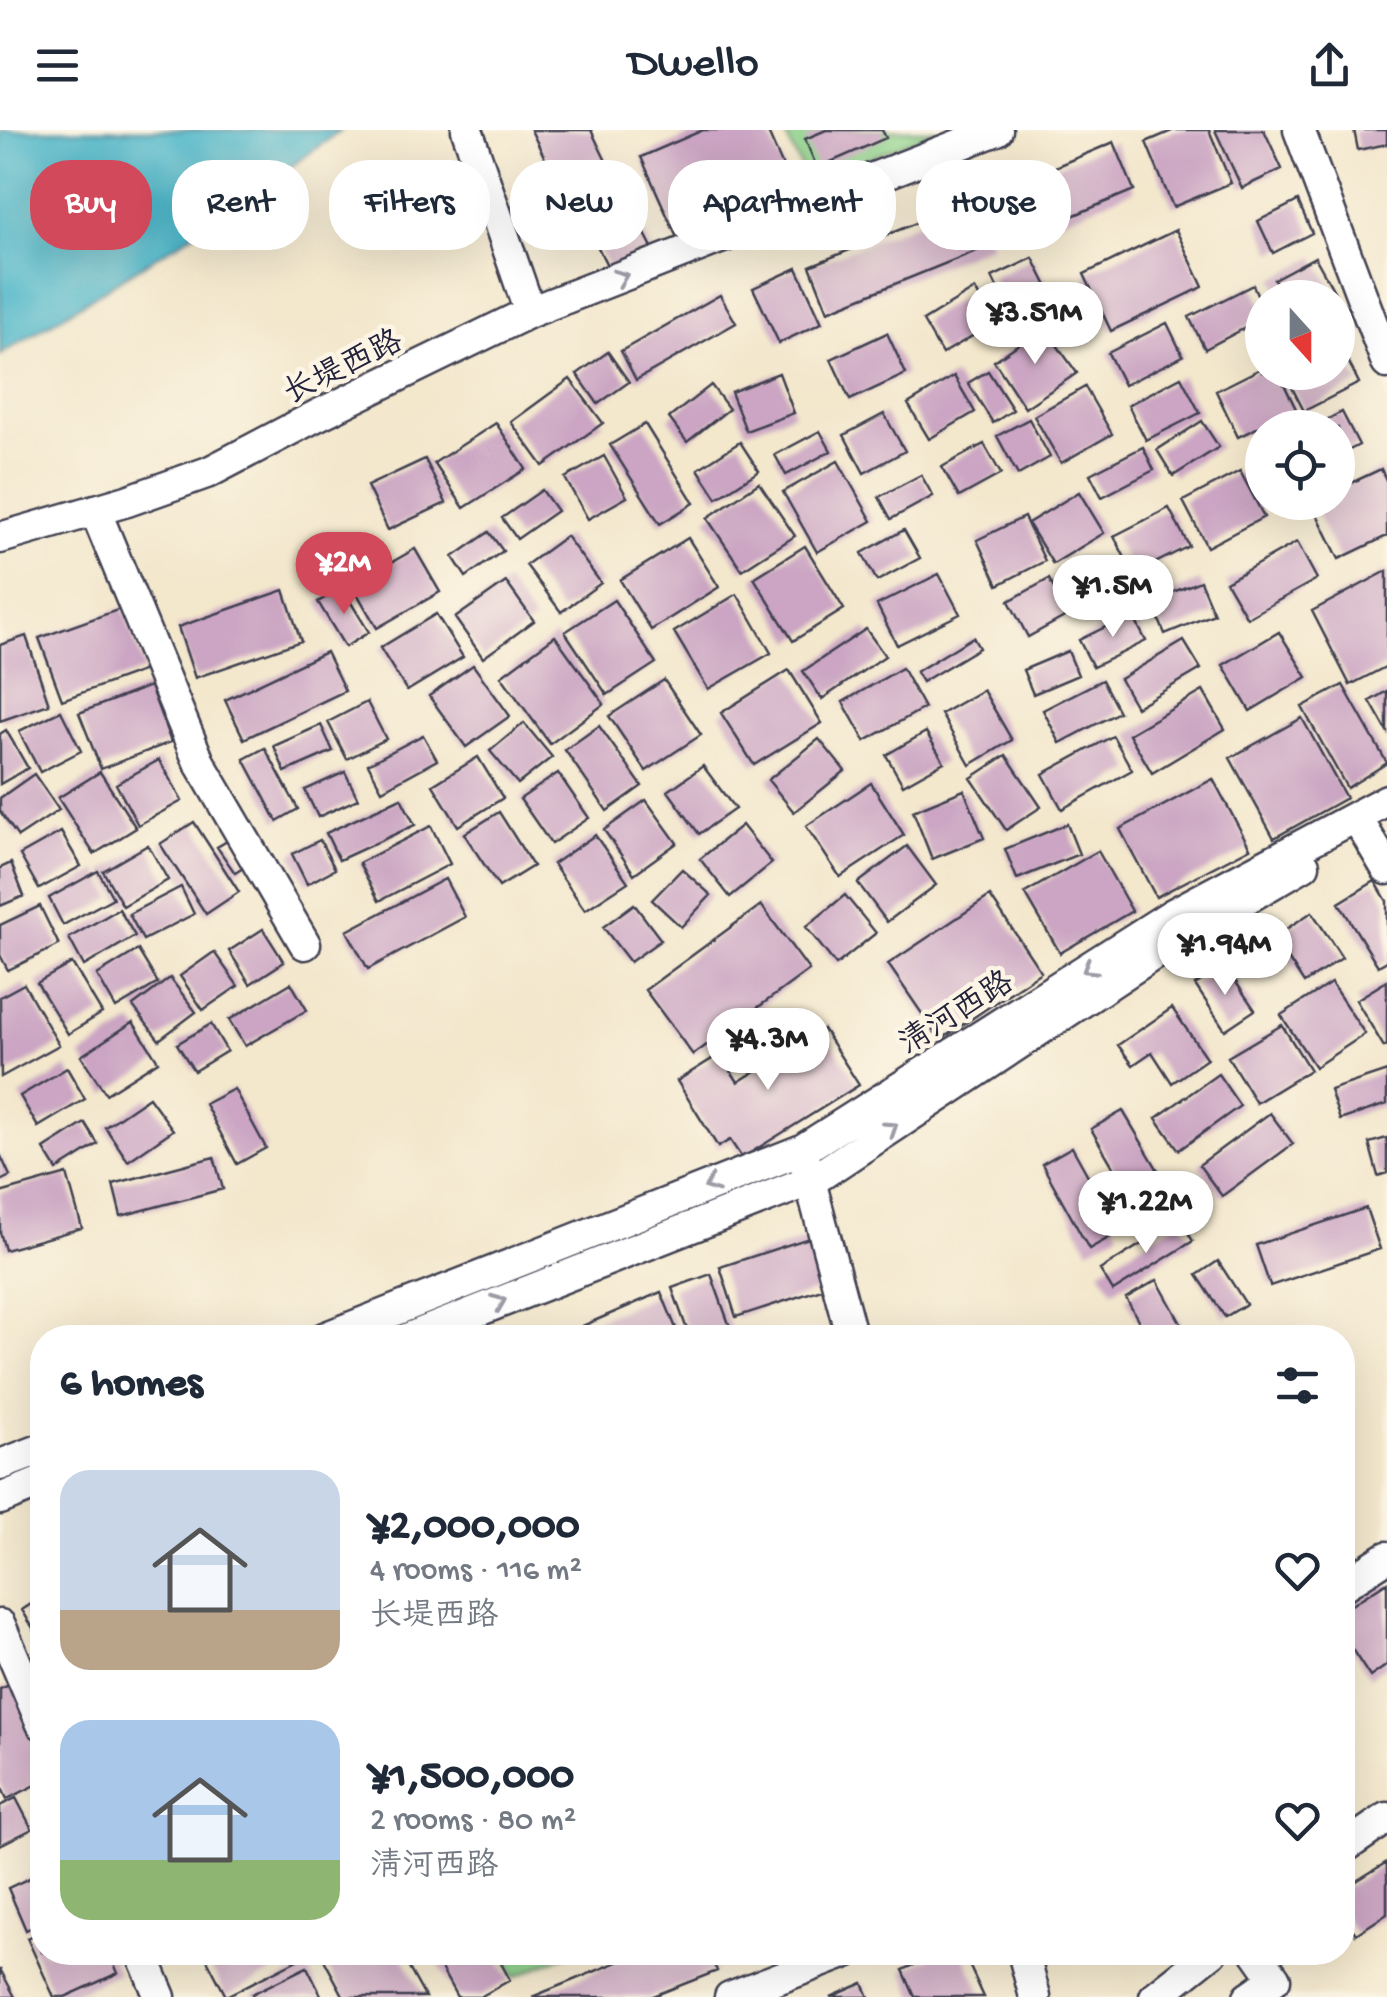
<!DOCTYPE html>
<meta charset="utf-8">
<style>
:root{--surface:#fff;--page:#f6f6f7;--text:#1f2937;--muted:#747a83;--accent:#d1495b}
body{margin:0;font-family:"Gochi Hand","LXGW WenKai TC",sans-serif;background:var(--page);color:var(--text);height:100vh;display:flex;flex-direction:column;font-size:38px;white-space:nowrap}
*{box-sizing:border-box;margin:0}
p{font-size:32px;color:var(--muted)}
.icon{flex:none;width:55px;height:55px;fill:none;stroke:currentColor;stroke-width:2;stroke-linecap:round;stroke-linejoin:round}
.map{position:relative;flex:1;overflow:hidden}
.sheet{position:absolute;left:30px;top:1195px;width:1325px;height:640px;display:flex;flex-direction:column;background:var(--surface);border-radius:40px;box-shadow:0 10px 40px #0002}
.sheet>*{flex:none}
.top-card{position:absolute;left:30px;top:30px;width:1328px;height:90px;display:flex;gap:20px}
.needle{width:65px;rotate:159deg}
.tools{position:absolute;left:1245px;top:150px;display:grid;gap:20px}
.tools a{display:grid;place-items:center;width:110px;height:110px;border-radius:50%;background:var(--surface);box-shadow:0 10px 40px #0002;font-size:50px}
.price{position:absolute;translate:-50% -85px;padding:0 22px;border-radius:35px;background:#fff;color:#222;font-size:32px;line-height:65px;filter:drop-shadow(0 2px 5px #0008)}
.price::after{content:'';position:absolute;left:50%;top:60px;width:30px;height:22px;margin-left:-15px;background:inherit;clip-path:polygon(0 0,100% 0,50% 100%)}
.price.selected{background:var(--accent);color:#fff}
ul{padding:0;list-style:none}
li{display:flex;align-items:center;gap:30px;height:250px;padding:0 30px}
li span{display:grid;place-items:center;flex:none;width:280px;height:200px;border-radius:30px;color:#555}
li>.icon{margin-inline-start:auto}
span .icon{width:120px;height:120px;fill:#fffc;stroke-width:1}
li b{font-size:42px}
h2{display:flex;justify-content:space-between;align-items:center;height:120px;padding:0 30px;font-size:42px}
.tag{padding:0 35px;border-radius:40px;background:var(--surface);box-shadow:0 10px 40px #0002;font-size:35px;line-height:90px}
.tag.selected{background:var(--accent);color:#fff}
header{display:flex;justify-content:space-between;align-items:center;height:130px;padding:0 30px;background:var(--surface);font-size:45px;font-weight:600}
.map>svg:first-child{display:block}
</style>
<header><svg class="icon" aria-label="menu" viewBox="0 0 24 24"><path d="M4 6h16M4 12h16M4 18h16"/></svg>Dwello<svg class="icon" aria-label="share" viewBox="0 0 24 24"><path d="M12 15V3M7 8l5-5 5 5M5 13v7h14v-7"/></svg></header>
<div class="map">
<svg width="1387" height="1867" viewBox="0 0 1387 1867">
<rect width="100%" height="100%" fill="#fcf5e5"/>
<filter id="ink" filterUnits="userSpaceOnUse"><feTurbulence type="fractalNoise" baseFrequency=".01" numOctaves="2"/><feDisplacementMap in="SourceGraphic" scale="20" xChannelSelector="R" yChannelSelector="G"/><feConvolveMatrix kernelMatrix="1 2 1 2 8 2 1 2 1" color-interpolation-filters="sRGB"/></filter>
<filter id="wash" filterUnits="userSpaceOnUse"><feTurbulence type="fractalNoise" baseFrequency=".0048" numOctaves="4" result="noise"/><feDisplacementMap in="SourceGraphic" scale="40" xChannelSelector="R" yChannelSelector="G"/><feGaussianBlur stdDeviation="2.25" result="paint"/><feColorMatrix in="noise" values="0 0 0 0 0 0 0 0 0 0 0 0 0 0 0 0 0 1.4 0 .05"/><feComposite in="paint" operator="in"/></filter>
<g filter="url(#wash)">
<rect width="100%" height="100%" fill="#f3e7cc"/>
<path fill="#8dd18a" stroke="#587a62" stroke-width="2.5" d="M783,0H938L809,53Z
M503,1823H571L514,1847Z"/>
<path fill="#4cb6c9" stroke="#376c82" stroke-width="2.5" d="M0,0H341L234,78L0,225Z"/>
<g id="blocks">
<path fill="#cba5c3" d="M531,0H591L614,48L566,71Z
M703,0H767L793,59L678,110L641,27Z
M826,0H882L886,8L817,38L805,9Z
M1174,0H1209L1231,53L1173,77L1146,12Z
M1215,0H1264L1282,39L1242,58Z
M1354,0H1387V14L1358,20Z
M1114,12L1134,60L1058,92L1038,44Z
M1031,55L1039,80L992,95L984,70Z
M622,59L656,125L613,147L579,80Z
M973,70L991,115L828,181L810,136Z
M1298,71L1312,103L1273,123L1258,91Z
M1176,100L1203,157L1111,201L1084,144Z
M1315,127L1335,163L1326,168H1284L1274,149Z
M1033,128L1049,160L1008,180L992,147Z
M797,138L822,193L779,213L753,158Z
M1253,155L1262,175V189L1205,219L1189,187Z
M975,159L994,193L942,224L923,191Z
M720,165L736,193L636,250L621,221Z
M1167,193L1183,226L1124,255L1108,223Z
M1044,197L1077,243L1025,278L994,231Z
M887,203L906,244L850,270L831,229Z
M1338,211L1359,253L1304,281L1284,242H1338Z
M608,222L629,252L598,274L577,244Z
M1262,238V242H1278L1296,279L1238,307L1216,261Z
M988,241L1013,280L993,293L968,253Z
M779,243L794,283L746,301L731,262Z
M954,246L975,282L929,309L908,274Z
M1181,247L1200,283L1146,310L1128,275Z
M570,249L603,293L543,336L511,292Z
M711,255L729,279L687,312L669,288Z
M1085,257L1112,304L1061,333L1034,286Z
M1342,282L1359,315L1338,326V298H1310Z
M884,284L905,321L864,343L844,305Z
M1029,289L1050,327L1018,345L997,306Z
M1202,291L1219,317L1173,346L1157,320Z
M496,293L526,339L464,378L434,333Z
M645,294L694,373L660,394L610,315Z
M820,301L831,321L786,345L775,325Z
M740,312L759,341L717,368L698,339Z
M984,314L1001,344L959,367L942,337Z
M1143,317L1154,340L1102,367L1090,344Z
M604,326L627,367L588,389L565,348Z
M425,329L446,373L388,400L367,356Z
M838,331L872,391L817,422L783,362Z
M1381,339L1387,352V406L1339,429L1311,372H1338V359Z
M1240,341L1264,387L1207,417L1183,371Z
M921,345L933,366L891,389L879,367Z
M759,353L795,406L742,440L707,388Z
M542,360L557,381L517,409L502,388Z
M1079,362L1104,403L1053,434L1028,393Z
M1169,378L1189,416L1133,444L1114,406Z
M1024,387L1045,431L998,455L977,410Z
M904,400L920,428L877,451L862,423Z
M489,402L503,421L466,447L453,427Z
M566,406L601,453L561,482L526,435Z
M688,408L719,457L651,500L620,450Z
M1297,412L1317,449L1247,488L1226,452Z
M805,416L844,479L793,511L754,448Z
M415,419L440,462L377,498L352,455Z
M1113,429L1130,459L1086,486L1068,456Z
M1387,441V536L1350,555L1312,481Z
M939,444L960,484L897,515L877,475Z
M1049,449L1068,485L1028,507L1009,471Z
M1200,451L1214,484L1165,504L1151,471Z
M506,452L534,491L483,528L455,488Z
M342,458L369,502L345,517L318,472Z
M284,460L301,511L195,548L178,497Z
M737,464L771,523L708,559L674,502Z
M614,470L656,533L607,565L565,502Z
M123,478L145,540L62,570L39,508Z
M436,484L463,527L407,561L380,518Z
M1132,484L1146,511L1093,537L1079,510Z
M866,499L885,526L822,569L803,541Z
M1279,502L1307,547L1250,581L1223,535Z
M26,506L49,574L0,591V515Z
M555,506L604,574L550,614L501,546Z
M973,507L979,518L922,552L916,542Z
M1184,511L1201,539L1136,577L1120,549Z
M1068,521L1078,545L1033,564L1023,540Z
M326,522L345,561L244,609L225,570Z
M473,535L510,586L466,617L429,566Z
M902,538L924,578L865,611L843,572Z
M789,540L822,593L754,635L721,583Z
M664,550L701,605L646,641L609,586Z
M1102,550L1119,582L1060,613L1043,580Z
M1343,555L1387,633L1347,658L1302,577Z
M150,556L171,612L101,639L79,583Z
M983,560L1012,610L970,635L941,584Z
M1203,561L1225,599L1152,643L1129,604Z
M1387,561V601L1370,571Z
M367,572L386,609L347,629L328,592Z
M61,581L81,621L40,642L19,601Z
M1302,588L1346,668L1274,708L1230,628Z
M524,593L552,627L518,654L490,621Z
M321,595L333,621L285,642L274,616Z
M599,596L642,656L607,681L565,620Z
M6,600L28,638L0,654V604Z
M926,602L944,632L903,655L886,625Z
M423,605L437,630L382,660L368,634Z
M1113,606L1132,640L1062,679L1043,644Z
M819,609L845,641L794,682L768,650Z
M265,618L298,679L277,691L244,629Z
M1006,625L1041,677L1006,700L971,648Z
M478,627L503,668L458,696L433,655Z
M159,630L182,671L138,695L116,654Z
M703,636L735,679L699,704L668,661Z
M100,642L136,698L94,724L58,668Z
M345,642L358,669L318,687L305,660Z
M558,643L589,688L551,714L520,669Z
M34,644L59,680L18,707L0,681V668Z
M1213,649L1250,718L1156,767L1120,699Z
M871,653L904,705L840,747L806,696Z
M964,660L984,708L932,729L913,681Z
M401,668L415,695L339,730L326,703Z
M646,670L677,713L634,744L604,700Z
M499,682L533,736L499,757L464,704Z
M194,692L239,762L206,784L160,714Z
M1067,694L1079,724L1017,749L1005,719Z
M742,695L772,733L730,767L700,729Z
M431,696L450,734L379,771L359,733Z
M61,702L81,736L39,759L20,725Z
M595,705L628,752L585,780L553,734Z
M229,710L246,736L235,743L217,717Z
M320,710L335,739L307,754L292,724Z
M148,715L168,750L123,776L103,741Z
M907,716L936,755L887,792L858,753Z
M1098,721L1132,781L1060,823L1025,763Z
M11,733L24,766L0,776V738Z
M682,739L711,765L681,797L652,770Z
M98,741L113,768L63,795L49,768Z
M445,749L465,787L368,839L347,801Z
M1375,751L1387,771V831L1378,836L1339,773Z
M181,757L194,784L143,810L129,784Z
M845,765L876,803L836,835L806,797Z
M990,766L1041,842L940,910L888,834Z
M634,774L661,810L630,832L603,797Z
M761,775L809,840L693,925L645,860Z
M40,776L59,815L8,840L0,825V795Z
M119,779L135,806L84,836L69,808Z
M1312,782L1342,828L1304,853L1274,807Z
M263,799L284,832L250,854L229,821Z
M138,820L158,853L116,878L97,845Z
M214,822L238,856L203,880L180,846Z
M72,833L102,883L68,904L37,853Z
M1224,835L1255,880L1225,900L1195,855Z
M170,848L196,882L159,910L133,876Z
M1387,851V915L1384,917L1356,870Z
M291,853L307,880L245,916L229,890Z
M1331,853L1365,904L1315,937L1281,885Z
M24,854L59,915L1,947L0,867Z
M1172,878L1207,929L1172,953L1152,922L1133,935L1118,915Z
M133,892L158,931L106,964L81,926Z
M211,894L227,921L194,941L177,914Z
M1282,895L1310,940L1256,973L1228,927Z
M823,899L859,955L742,1028L730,1010L718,1017L677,951L720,924L738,952Z
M67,938L85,969L38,997L20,966Z
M1387,941V974L1340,990L1330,960Z
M1218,944L1240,976L1179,1020L1156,988Z
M234,959L266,1018L237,1034L205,974Z
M149,967L173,1000L128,1031L105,997Z
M1123,981L1175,1069L1143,1088L1091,999Z
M1270,983L1293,1014L1222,1066L1199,1035Z
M85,993L98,1014L57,1040L44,1019Z
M1387,1008V1043L1378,1046L1369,1013Z
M1072,1017L1119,1102L1089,1119L1042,1034Z
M0,1024L10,1046L0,1051Z
M214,1027L223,1059L121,1086L113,1054Z
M67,1044L82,1098L5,1120L0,1102V1063Z
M1366,1078L1380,1119L1270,1156L1256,1115Z
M1180,1090L1193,1111L1113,1161L1100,1140Z
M809,1108L825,1158L736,1187L720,1137Z
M1218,1131L1246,1174L1225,1187L1197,1145Z
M711,1144L734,1208H690L672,1158Z
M1157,1150L1189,1208H1148L1126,1168Z
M661,1162L680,1208H574L571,1201Z
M1342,1312L1353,1327L1342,1335Z
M1387,1452V1535L1370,1547L1342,1504V1481Z
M42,1467V1513L22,1480Z
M14,1553L42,1614V1652L7,1669L0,1654V1559Z
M16,1668L32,1699L0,1715V1676Z
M1387,1732V1784L1356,1804L1342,1784V1760Z
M42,1742V1792L26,1800L8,1758Z
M42,1802V1822H109L118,1843L65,1867H54L27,1808Z
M203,1822H303L305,1826L226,1866Z
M320,1822H400L425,1867H344Z
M432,1822H495L510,1850L480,1867H457Z
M642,1822H709L717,1841L651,1867H532Z
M941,1822H963L984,1867H915L903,1840Z
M307,1837L322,1867H253L252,1864Z
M0,1839L15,1867H0Z
M863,1853L869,1867H831Z"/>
</g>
</g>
<g filter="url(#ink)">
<use href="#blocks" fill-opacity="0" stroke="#414051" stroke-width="2.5"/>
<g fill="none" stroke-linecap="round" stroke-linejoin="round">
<g stroke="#414051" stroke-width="35">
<path id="minor" d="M467,0L530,182
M1299,0L1387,233
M95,380L199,632L305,814
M0,408L127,371L209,342L316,286L530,182L997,0
M1364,700L1387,739
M805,1032L852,1208
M324,1208L802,1020L1173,784L1387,670
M409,1208L816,1048L1177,809L1304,735
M0,1335L42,1319
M0,1369L42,1352
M1342,1456L1387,1427
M0,1495L42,1594
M1342,1719L1387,1688
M141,1822L160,1867
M1023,1822L1035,1867
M730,1867L847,1822
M1155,1867L1212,1822
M1249,1867L1275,1849L1256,1822"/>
</g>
<use href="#minor" stroke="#fff" stroke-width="30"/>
</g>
<defs><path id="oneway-chevron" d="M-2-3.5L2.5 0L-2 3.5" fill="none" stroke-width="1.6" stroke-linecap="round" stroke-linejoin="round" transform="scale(2.5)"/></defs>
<g stroke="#9c9ca7">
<use href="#oneway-chevron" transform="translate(621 147) rotate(-21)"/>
<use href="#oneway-chevron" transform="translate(1089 838) rotate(148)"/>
<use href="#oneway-chevron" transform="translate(891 998) rotate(-33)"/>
<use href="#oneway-chevron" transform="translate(711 1055) rotate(159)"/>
<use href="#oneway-chevron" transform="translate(499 1172) rotate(-22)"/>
</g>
</g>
<g text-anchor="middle" stroke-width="9" stroke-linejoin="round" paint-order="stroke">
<g font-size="32" fill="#22223b" stroke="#fcf5e5">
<text transform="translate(342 235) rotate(-26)" y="11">长堤西路</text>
<text transform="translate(955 881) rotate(-32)" y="11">清河西路</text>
</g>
</g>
</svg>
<div class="tools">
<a><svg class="needle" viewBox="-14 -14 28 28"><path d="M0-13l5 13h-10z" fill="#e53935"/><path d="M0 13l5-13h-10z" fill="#747a83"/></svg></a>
<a><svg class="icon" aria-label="locate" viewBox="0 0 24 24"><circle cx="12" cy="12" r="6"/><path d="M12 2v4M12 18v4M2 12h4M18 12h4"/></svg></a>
</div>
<b class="price" style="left:1035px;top:237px">¥3.51M</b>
<b class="price selected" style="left:344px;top:487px">¥2M</b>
<b class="price" style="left:1113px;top:510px">¥1.5M</b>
<b class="price" style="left:1225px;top:868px">¥1.94M</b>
<b class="price" style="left:768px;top:963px">¥4.3M</b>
<b class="price" style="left:1146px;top:1126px">¥1.22M</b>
<div class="top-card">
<a class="tag selected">Buy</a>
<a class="tag">Rent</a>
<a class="tag">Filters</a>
<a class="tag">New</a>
<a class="tag">Apartment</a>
<a class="tag">House</a>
</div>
<section class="sheet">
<h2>6 homes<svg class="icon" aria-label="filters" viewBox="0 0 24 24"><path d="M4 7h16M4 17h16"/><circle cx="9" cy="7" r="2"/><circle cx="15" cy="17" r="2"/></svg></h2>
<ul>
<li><span style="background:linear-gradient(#c9d6e8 70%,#b9a48a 0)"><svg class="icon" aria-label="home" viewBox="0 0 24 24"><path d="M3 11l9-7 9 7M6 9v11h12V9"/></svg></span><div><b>¥2,000,000</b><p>4 rooms · 116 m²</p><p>长堤西路</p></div><svg class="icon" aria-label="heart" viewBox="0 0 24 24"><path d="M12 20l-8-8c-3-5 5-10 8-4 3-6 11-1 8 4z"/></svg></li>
<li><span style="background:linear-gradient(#a9c7e8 70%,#8fb573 0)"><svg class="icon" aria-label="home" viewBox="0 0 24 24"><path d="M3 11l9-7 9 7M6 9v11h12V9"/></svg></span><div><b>¥1,500,000</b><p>2 rooms · 80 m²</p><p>清河西路</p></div><svg class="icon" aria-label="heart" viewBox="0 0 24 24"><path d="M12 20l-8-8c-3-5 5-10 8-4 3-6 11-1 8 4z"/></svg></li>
</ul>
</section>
</div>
